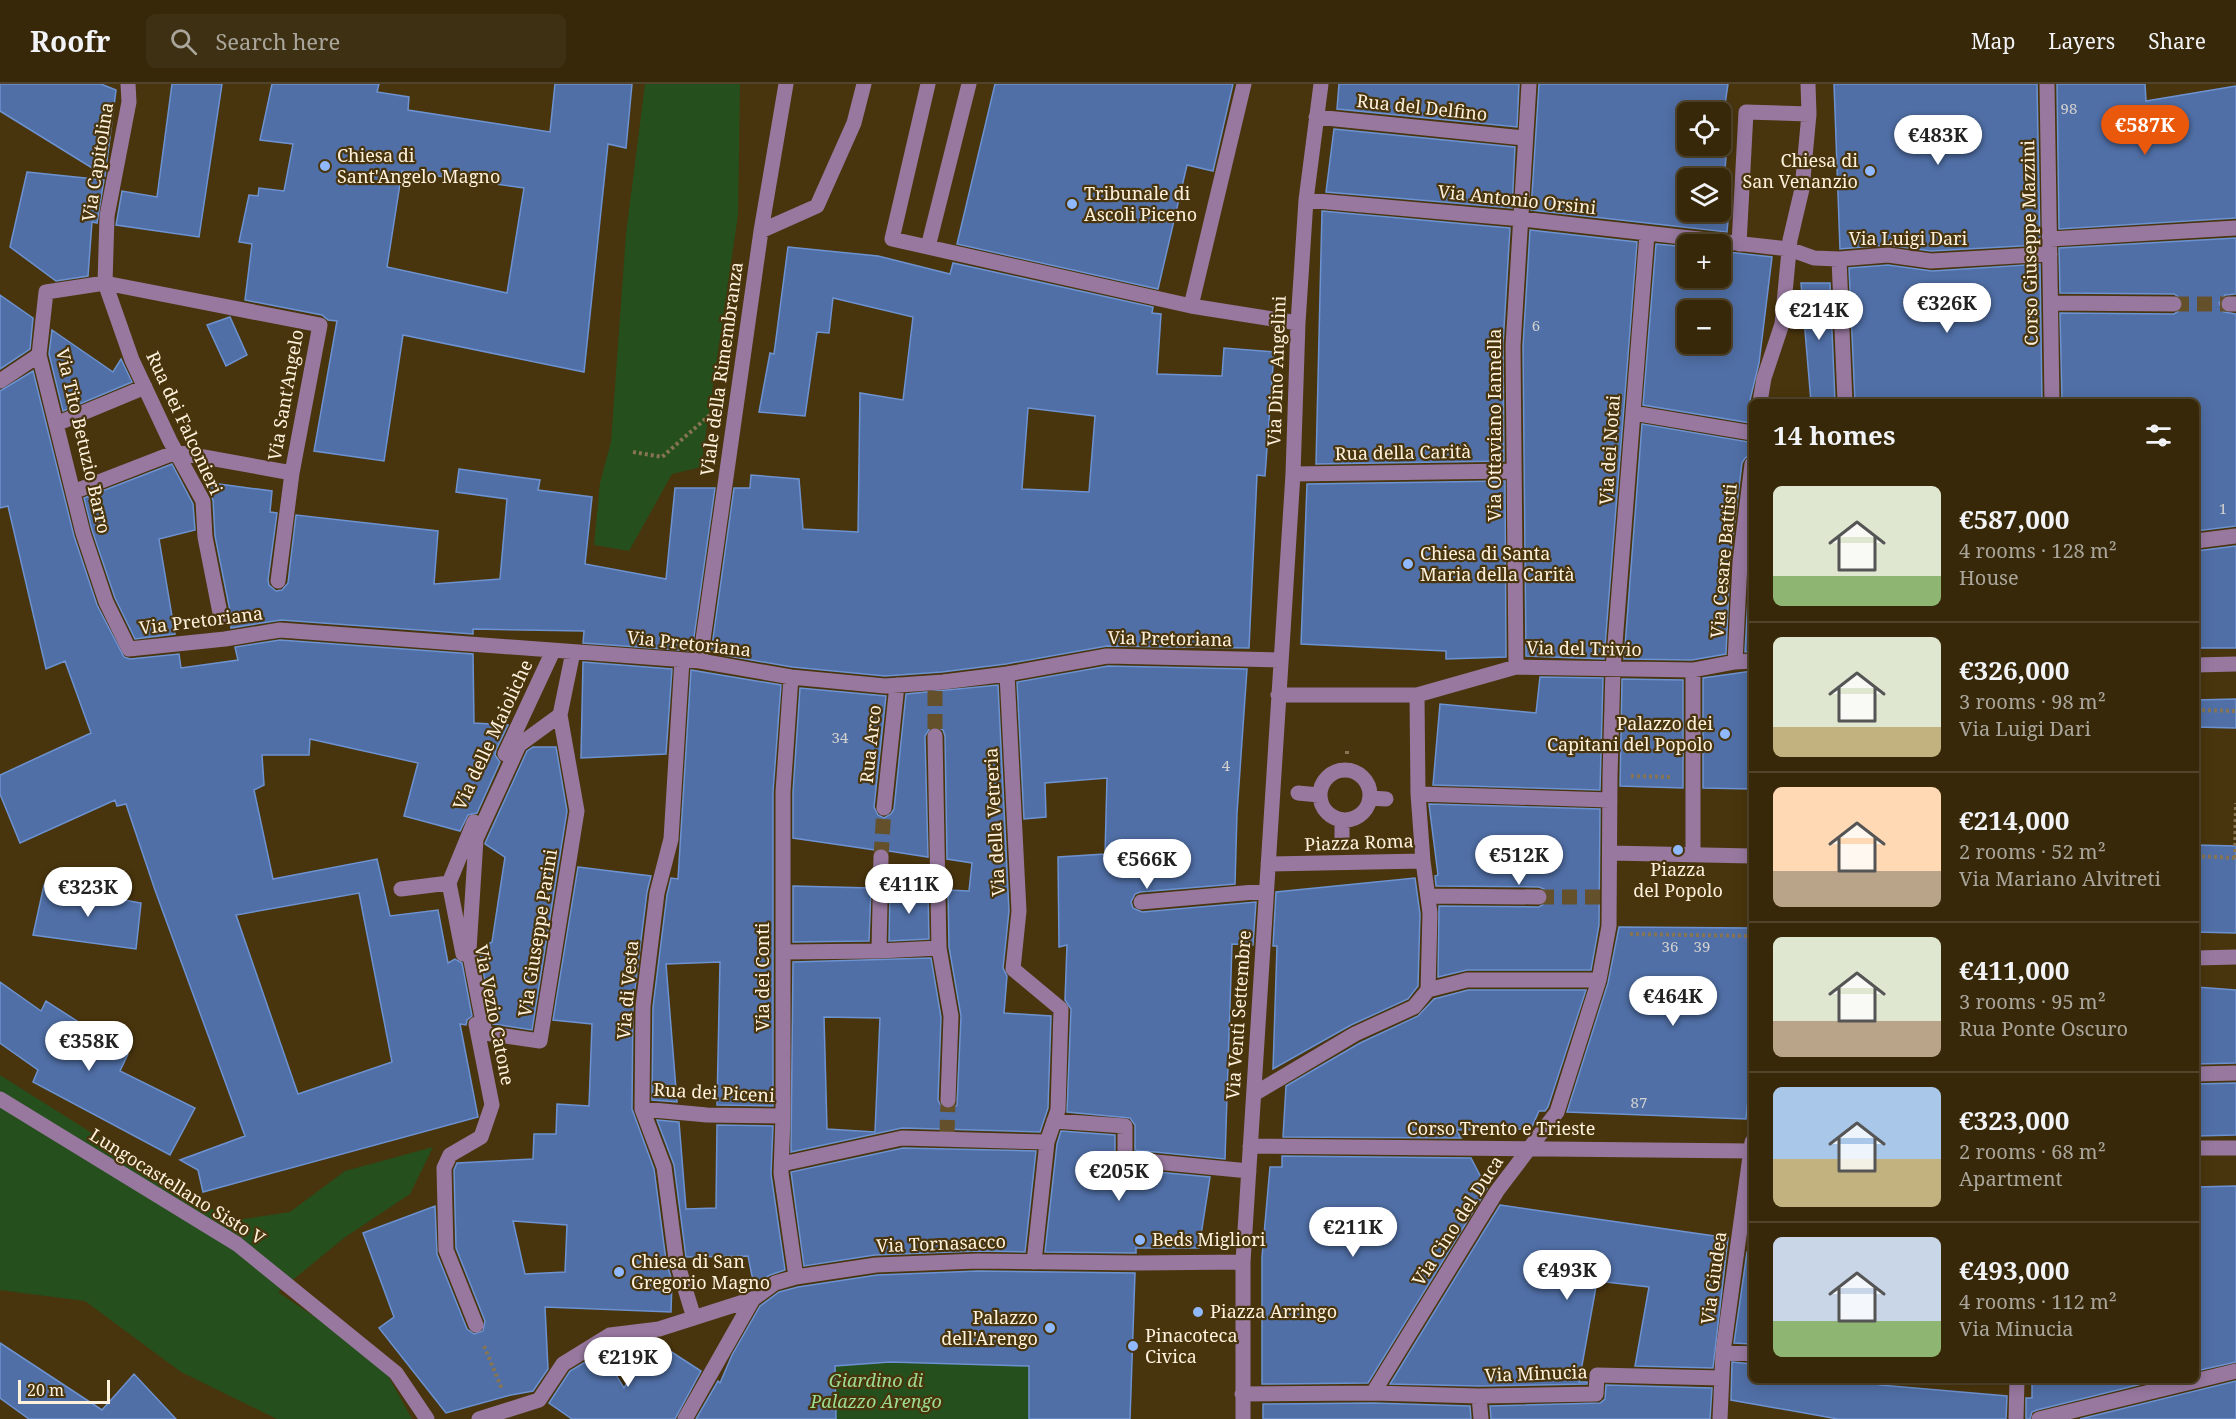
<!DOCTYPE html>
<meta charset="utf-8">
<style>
:root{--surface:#37280a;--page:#3e3013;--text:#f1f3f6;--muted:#aaa69c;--line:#51442b;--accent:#ea580c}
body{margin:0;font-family:"Noto Serif",serif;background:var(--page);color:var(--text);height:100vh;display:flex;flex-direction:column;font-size:22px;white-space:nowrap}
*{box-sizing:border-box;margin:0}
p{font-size:20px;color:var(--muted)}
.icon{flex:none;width:33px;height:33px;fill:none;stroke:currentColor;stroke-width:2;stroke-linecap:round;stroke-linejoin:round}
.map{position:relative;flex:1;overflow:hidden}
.panel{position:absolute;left:1749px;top:315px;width:450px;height:984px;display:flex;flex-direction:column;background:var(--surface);border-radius:9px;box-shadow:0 3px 15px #0003,0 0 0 2px var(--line)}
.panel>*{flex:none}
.tools{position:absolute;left:1677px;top:18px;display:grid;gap:12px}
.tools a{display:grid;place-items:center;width:54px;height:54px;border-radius:9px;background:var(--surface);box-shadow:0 3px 15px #0003,0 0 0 2px var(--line);font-size:30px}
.scale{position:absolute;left:18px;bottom:15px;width:92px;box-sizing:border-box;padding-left:6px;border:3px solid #fff2dd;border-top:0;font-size:16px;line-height:21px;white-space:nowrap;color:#fff2dd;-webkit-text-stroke:4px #49350d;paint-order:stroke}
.price{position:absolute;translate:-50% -51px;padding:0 14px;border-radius:21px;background:#fff;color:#222;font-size:20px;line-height:39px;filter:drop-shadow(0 2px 3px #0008)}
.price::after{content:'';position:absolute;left:50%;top:36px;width:18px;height:14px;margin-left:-9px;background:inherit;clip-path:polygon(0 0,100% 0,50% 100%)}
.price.on{background:var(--accent);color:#fff}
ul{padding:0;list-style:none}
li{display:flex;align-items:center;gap:18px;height:150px;padding:0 24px}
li+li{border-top:2px solid var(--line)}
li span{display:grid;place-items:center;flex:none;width:168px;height:120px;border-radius:9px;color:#555}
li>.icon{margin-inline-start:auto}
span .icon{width:72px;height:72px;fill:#fffc;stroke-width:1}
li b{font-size:26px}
h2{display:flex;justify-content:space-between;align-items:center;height:72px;padding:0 24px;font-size:26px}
header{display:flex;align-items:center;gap:36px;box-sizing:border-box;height:84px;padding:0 30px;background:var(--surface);border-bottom:2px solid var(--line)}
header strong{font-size:28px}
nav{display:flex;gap:33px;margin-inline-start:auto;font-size:21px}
.search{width:420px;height:54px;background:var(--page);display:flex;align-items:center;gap:15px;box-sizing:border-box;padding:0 21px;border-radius:9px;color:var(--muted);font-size:22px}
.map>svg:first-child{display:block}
</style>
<header>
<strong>Roofr</strong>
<div class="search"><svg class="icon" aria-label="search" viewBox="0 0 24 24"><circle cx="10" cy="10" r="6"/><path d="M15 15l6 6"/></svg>Search here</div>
<nav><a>Map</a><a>Layers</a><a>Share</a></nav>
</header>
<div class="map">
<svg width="2236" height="1335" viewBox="0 0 2236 1335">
<rect width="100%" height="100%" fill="#49350d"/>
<path fill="#254f1d" d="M645,0H740L738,131L701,383L672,390L629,467L594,461L600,399L611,358L626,150Z
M0,991L231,1137L290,1128L345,1087L433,1063L410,1110L344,1154L278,1208L380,1277L412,1335H277L181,1288L85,1217L0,1206Z
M890,1278L1029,1282V1335H836V1309L820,1301L834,1282Z"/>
<path fill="#506fa6" stroke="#6d92d1" stroke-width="1.5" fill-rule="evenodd" d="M0,0H101L116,6L105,92L0,27Z
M172,0H222L199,153L116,141L122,107L157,113Z
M272,0H379L377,8L409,13L408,26L550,48L555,0H632L626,64L608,60L584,288L403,251L384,377L314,367L337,237L328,236L322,231L245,216L252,160L239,158L249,111L258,112L259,104L284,107L293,60L260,56ZM402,87L524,104L507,209L387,183Z
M995,0H1233L1213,87L1187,81L1158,205L957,160Z
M1339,0H1519L1517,43L1337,25Z
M1539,0H1728L1720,55V28H1688V62H1720L1718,70L1726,72L1723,115H1730L1727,148L1531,126ZM1688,94H1720V128H1688Z
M1834,0H2037L2040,161L1931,167L1887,161L1840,165Z
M2057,0H2145L2146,17L2236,2V134L2059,145Z
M1334,45L1515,63L1512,124L1326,108Z
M27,88L104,96L97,139L92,138L88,192L56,197L10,163Z
M1322,127L1510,144L1503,261L1504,377L1316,380Z
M1530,146L1637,158L1604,575L1526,572L1523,262Z
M2236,154V210L2225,211L2219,219L2224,228L2236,230V442L2196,447V318H2062L2060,229L2174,230L2182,225L2183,216L2174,210L2060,209L2059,164Z
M1656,160L1688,163V194H1720V167L1772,173L1759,279L1750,316L1751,339L1643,321ZM1688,226H1720V260H1688Z
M788,163L878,172L950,190L953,179L1153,223L1152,229L1161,230L1157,290L1222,292L1224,264L1274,268L1265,392L1257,391L1249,564L1107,562L1006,580L942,588L885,592L792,583L711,569L734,404H750L751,391L799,395L803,445L858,448L860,309L903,316L913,233L833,214L829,249L817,248L805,332L759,328L770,269L774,270ZM1028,324L1095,332L1089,408L1022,405Z
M2040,180L2042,318H1855L1849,184L1888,181L1932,187Z
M1801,199H1830L1835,318H1811Z
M0,211L33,234L30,265L0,285Z
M230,233L247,271L226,282L207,241Z
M52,246L113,288L121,275L132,298L63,327L49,270Z
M33,287L74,452L97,521L124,573L130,575L179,570L181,584L238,576L235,563L280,556L473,570L474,639L508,641L496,666L495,671L500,678L477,729L468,731L460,747L404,732L418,679L310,655L309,671H262L264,701L254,706L273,795L377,775L390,832L438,826L448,879L455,875L462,879L472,932L467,936L466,941L460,940L478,1033L203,1108L198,1086L180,1076L245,1052L155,806L126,720L117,722L115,716L20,759L0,710V691L91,649L65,577L46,585L8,422L0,424V307ZM359,809L392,978L298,1010L236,831Z
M1642,340L1749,358L1748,365H1752V370L1745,374L1742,379L1730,477L1726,570L1692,576L1624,575Z
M172,380L193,420L195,446L159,455L175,550L135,555L115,514L92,446L84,414Z
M459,385L540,396L538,406L592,413L585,480L666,495L675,404H715L692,567L583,559L584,547L473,545V550L281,536L231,544V532L215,452L213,416L204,398L272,407L270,428L277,429L268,496L269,501L276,507L282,506L288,499L296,431L438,447L434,500L500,495L507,415L456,408Z
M1505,397L1506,573L1446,575V567L1301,560L1307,400Z
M1752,460V567L1745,568L1750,479Z
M2236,462V564H2196V467Z
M583,578L672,585L666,670L581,674Z
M1108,582L1247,585L1237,729L1235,800L1140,808L1135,810L1131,818L1133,824L1142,828L1256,818L1253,861L1232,860L1225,1075L1135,1066V1041L1130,1034L1067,1028L1071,925L1065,916L1067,861L1059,863L1058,773L1105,770L1107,694L1045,699L1046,733L1024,735L1017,598Z
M691,586L781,601L773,708V1022L717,1021L720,878L666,880L677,1018L652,1016L653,923L667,811L671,794L678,795Z
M1752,587V705L1703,704V594Z
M1540,593L1603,594L1600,706L1433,701L1440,620L1536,629Z
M1622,595L1683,596V704L1620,702Z
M998,601L1009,827L1003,884L1007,892L1004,929L1051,932L1048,1024L1040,1048L902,1044L791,1068L793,878L931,874L941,933L938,1016L942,1024L947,1026L953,1024L957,1021L961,932L949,863L948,806L969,807L972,779L947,775L945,652L943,646L935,642L930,644L925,652L928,773L889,767L882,763L875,766L793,754V708L800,604L886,612L874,723L878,731L884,734L891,730L894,725L906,610ZM824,933L880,934L875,1048L827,1045Z
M2236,615V644L2196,643V616Z
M533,663H556L567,727L532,946L493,940L479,865L492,858L505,773L485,760L486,757L527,667Z
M1429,720L1600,725L1599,841L1591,886H1467L1438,893L1439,822L1539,823L1547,818L1549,813L1544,805L1539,803L1436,802L1435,792L1438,791Z
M2196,761L2236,762V849L2196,848Z
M578,783L651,792L647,808L633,921L632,1025L654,1085L666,1176L672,1197L671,1228L545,1223L548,1285L533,1307L511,1311L446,1329L379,1244L394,1233L363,1149L435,1122L437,1170L467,1245L474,1250L483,1247L485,1237L456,1164L454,1086L457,1079L533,1075L534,1050H556L557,1020L589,1022L592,940L553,936ZM513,1137L567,1141L565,1188L525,1190Z
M1415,794L1420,830L1418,902L1408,915L1351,941L1273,985L1277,862H1273L1276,808Z
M44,801L141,819L136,865L33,851Z
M793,802L871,804L869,857L793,858Z
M890,805L928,806L929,855L889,857Z
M1619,843L1752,844V975L1746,1035L1567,1028L1608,899Z
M0,898L41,927L46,917L128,970L120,987L195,1024L170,1071L33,998L38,986L0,959Z
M2196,903L2236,906V979L2196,980Z
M1468,906H1586L1548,1023L1545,1027H1539L1531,1045L1456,1046L1461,1054L1283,1053L1286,1002L1360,959L1418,932L1434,915Z
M2236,999V1051L2196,1052V1000Z
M657,1036L679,1038L686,1125L716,1124L717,1041L773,1042L771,1090L785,1186L770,1191L754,1202L748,1172L686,1173L674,1081Z
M1061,1047L1115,1051V1076L1119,1083L1124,1085L1210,1093L1199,1164H1136V1169L1045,1168L1057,1060Z
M903,1064L1036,1067L1025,1168L978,1167L875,1171L804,1182L791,1088Z
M1282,1072L1471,1074L1487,1105L1368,1299L1262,1300V1173L1270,1083H1282Z
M2236,1102V1278L2196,1287V1103Z
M1500,1121L1728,1154L1713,1284L1635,1282L1649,1203L1597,1197L1579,1298H1587V1300L1479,1302L1390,1300Z
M1747,1168H1752V1260L1734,1259Z
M978,1187L1135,1189L1130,1335H1029V1282L890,1278L835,1282L836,1335H696L718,1297L720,1299L732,1271L760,1222L779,1208L798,1203L877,1191Z
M653,1256L701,1287L675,1335H572L549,1319L570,1287L602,1268L624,1304Z
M0,1259L102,1326L134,1290L176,1335H29L0,1314Z
M1732,1278L1752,1280V1296H1864L1880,1301L2007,1312L2006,1335H1838L1731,1316Z
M2032,1296H2158L2037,1326L2032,1328L2030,1335H2026V1314H2032Z
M2236,1297V1335H2080Z
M1606,1301L1712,1304L1710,1335H1491L1490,1322L1600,1319L1605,1315Z
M1373,1319L1470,1322L1471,1335H1263V1320Z"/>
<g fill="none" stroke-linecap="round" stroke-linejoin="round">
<path stroke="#64512c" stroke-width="15" stroke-dasharray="15 8" stroke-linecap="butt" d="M2174,220H2229
M935,607V652
M881,773L884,724
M1539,813H1603
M947,1051L948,1016"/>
<path stroke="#867452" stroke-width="4" stroke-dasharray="3 3" stroke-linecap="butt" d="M633,368L662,373L711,330
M2196,626L2236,627
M1347,670V665
M1631,692L1672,693
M2196,772L2236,774
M2235,774L2236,719
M1630,850L1752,852
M484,1262L502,1305"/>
<path stroke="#98789f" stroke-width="15" d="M128,0L129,18L107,132L105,199L132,276L170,357L203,417L205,453L221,534
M928,0L892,155L1191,222L1298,239
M2047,0L2052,318
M1316,33L1524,54
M1306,116L1522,135L1789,165L1814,174L1839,175L1888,171L1931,177L2050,170
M761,147L817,122L854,39L864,0
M2050,155L2236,144
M1739,160L1746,28L1809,30
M928,163L969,0
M1839,175L1845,318
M2051,219L2174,220
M2229,220H2236
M1191,222L1244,0
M0,297L39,271
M1760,318L1764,294L1782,240L1790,156L1802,105L1809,30L1808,0
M1633,329L1752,349
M56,340L145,303
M1293,390L1513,387
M73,408L176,368L292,389
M2196,457L2236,452
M278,497L292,389L320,241L105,199L46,208L39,271L83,449L106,518L129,565L225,555L280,546L700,577L791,593L885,602L943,598L1007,590L1107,572L1280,576
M682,576L671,755L657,809L643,922L642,1025L664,1083L676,1175L694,1234
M700,577L761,147L786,0
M1735,578L1740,478L1752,380
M2196,581L2236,580
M1516,583L1513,262L1529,0
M1007,590L1019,827L1013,885L1061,925L1058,1026L1047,1058L1034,1178
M791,593L783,708V1032L781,1089L796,1193
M1278,611H1417L1516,583L1693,586L1735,578L1752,577
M560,631L519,661L476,755L469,866L485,949L540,957L577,727L560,631L573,568
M935,652L939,864L951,932L948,1016
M505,670L553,567
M1320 711a25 25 0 1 1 50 0a25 25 0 1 1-50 0Z
M1298,709L1319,711
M1418,710L1610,716
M1370,714L1386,715
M884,724L897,601
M1342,755V737
M1610,769L1752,772
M1693,771V586
M1423,777L1430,829L1428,906
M1268,780L1423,777L1418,710L1417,611
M449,799L463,870
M401,805L449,799L474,738
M1428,812L1539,813
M1141,818L1266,807
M879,867L881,773
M783,868L879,867L939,864
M2196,874L2236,873
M2196,990L2236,989
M1254,1010L1355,950L1414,923L1428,906L1467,896H1599
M0,1015L237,1160L396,1289L427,1335
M642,1025L707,1031L783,1032
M1054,1037L1125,1042V1075L1249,1087
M1250,1062L1752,1067
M2196,1064H2236
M782,1080L902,1054L1047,1058
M476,1241L446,1166L444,1084L450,1071L481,1053L492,1021L476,940
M1723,1268L1752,1270
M1373,1309L1479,1312L1596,1310L1597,1291L1721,1294
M1242,1310L1373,1309L1497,1107L1557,1028L1599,896L1609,842L1610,692L1613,585L1647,150
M1479,1312L1481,1335
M479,1335L539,1316L563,1280L610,1251L659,1245L753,1215L775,1199L796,1193L876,1181L978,1177L1137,1179L1243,1178
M685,1335L753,1215
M1243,1335V1178L1293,390L1298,239L1306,116L1321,0
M1720,1335L1723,1268L1752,1058
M2016,1335L2017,1296
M2039,1335L2236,1287"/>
</g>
<g fill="#90b8fd" stroke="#49350d" stroke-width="2">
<circle cx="325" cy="82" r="6"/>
<circle cx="1870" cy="87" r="6"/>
<circle cx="1072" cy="120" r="6"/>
<circle cx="1408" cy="480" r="6"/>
<circle cx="1725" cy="650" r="6"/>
<circle cx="1678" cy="766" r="6"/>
<circle cx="1140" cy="1156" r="6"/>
<circle cx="619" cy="1188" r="6"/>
<circle cx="1198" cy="1228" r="6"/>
<circle cx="1050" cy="1244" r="6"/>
<circle cx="1133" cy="1262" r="6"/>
</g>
<g text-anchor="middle" stroke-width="4.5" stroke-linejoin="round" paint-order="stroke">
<g font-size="15" fill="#d3d1cf">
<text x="2069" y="30">98</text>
<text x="1536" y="247">6</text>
<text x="2223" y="430">1</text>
<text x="840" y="659">34</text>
<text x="1226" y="687">4</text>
<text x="1670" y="868">36</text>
<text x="1702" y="868">39</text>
<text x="1639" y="1024">87</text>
</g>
<g font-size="18" fill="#fff2dd" stroke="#49350d">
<text transform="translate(1422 24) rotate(6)" y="6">Rua del Delfino</text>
<text transform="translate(98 78) rotate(-81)" y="6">Via Capitolina</text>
<text transform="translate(1517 116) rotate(6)" y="6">Via Antonio Orsini</text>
<text x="1908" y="161">Via Luigi Dari</text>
<text transform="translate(2030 159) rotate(-91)" y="6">Corso Giuseppe Mazzini</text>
<text transform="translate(722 285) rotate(-82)" y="6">Viale della Rimembranza</text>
<text transform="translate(1277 287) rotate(-88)" y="6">Via Dino Angelini</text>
<text transform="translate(286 311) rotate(-80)" y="6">Via Sant'Angelo</text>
<text transform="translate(184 339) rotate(65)" y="6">Rua dei Falconieri</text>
<text transform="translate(1495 341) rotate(-90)" y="6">Via Ottaviano Iannella</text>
<text transform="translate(83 357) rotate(77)" y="6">Via Tito Betuzio Barro</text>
<text transform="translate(1610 366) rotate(-86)" y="6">Via dei Notai</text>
<text transform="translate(1403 369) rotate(-1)" y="6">Rua della Carità</text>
<text transform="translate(1724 477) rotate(-85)" y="6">Via Cesare Battisti</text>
<text transform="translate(201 537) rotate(-7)" y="6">Via Pretoriana</text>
<text transform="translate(1170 555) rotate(1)" y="6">Via Pretoriana</text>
<text transform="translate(689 560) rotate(6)" y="6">Via Pretoriana</text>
<text transform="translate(1584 565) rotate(1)" y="6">Via del Trivio</text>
<text transform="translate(493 651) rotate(-65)" y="6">Via delle Maioliche</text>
<text transform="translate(871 660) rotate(-84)" y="6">Rua Arco</text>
<text transform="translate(995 738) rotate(-93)" y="6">Via della Vetreria</text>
<text transform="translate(1359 759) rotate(-2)" y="6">Piazza Roma</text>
<text transform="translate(538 849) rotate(-81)" y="6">Via Giuseppe Parini</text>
<text transform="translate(763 893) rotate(-90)" y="6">Via dei Conti</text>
<text transform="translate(628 906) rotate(-85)" y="6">Via di Vesta</text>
<text transform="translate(494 931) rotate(79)" y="6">Via Vezio Catone</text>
<text transform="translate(1239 931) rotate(-86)" y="6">Via Venti Settembre</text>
<text transform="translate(714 1009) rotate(3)" y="6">Rua dei Piceni</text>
<text x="1501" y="1051">Corso Trento e Trieste</text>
<text transform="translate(177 1103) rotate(32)" y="6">Lungocastellano Sisto V</text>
<text transform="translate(1458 1137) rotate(-57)" y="6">Via Cino del Duca</text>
<text transform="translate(941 1160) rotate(-2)" y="6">Via Tornasacco</text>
<text transform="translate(1714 1194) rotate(-82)" y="6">Via Giudea</text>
<text transform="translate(1536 1290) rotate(-2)" y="6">Via Minucia</text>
</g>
<g font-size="18" fill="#fff2dd" stroke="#49350d" text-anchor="start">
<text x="337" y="78">Chiesa di<tspan x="337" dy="21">Sant'Angelo Magno</tspan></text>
<text x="1858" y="83" text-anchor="end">Chiesa di<tspan x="1858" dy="21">San Venanzio</tspan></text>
<text x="1084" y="116">Tribunale di<tspan x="1084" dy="21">Ascoli Piceno</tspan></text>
<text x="1420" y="476">Chiesa di Santa<tspan x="1420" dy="21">Maria della Carità</tspan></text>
<text x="1713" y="646" text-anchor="end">Palazzo dei<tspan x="1713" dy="21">Capitani del Popolo</tspan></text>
<text x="1678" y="792" text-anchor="middle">Piazza<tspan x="1678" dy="21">del Popolo</tspan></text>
<text x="1152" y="1162">Beds Migliori</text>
<text x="631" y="1184">Chiesa di San<tspan x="631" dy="21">Gregorio Magno</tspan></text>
<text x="1210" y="1234">Piazza Arringo</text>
<text x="1038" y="1240" text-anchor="end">Palazzo<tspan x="1038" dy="21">dell'Arengo</tspan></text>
<text x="1145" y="1258">Pinacoteca<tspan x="1145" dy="21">Civica</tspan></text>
</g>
<g font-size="18" font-style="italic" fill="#9cdd91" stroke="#49350d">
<text x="876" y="1303">Giardino di<tspan x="876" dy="21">Palazzo Arengo</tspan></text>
</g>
</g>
</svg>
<div class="tools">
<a><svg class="icon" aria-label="locate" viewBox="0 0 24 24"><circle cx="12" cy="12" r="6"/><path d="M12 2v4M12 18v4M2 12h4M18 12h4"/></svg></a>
<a><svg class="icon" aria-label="layers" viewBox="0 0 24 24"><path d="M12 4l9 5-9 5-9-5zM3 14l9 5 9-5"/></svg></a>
<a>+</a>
<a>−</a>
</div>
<div class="scale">20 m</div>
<b class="price on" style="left:2145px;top:72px">€587K</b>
<b class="price" style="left:1938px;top:82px">€483K</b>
<b class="price" style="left:1947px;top:250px">€326K</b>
<b class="price" style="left:1819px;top:257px">€214K</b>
<b class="price" style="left:1519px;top:802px">€512K</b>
<b class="price" style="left:1147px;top:806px">€566K</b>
<b class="price" style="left:909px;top:831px">€411K</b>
<b class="price" style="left:88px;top:834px">€323K</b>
<b class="price" style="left:1673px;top:943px">€464K</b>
<b class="price" style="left:89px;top:988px">€358K</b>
<b class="price" style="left:1119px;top:1118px">€205K</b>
<b class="price" style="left:1353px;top:1174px">€211K</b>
<b class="price" style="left:1567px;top:1217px">€493K</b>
<b class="price" style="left:628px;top:1304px">€219K</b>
<section class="panel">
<h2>14 homes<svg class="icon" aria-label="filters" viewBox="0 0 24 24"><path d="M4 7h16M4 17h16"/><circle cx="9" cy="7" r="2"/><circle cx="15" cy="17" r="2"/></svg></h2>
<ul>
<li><span style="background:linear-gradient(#dfe7d0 75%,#8fb573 0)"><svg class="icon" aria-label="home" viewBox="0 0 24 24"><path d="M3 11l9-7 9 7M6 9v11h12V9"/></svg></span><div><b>€587,000</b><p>4 rooms · 128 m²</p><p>House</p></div></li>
<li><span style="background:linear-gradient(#dfe7d0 75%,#c2b280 0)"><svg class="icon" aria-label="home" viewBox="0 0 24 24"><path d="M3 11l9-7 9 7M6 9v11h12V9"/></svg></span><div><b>€326,000</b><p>3 rooms · 98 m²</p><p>Via Luigi Dari</p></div></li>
<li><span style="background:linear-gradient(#ffd9b3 70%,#b9a48a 0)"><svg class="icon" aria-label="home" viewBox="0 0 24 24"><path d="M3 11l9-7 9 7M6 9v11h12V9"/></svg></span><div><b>€214,000</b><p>2 rooms · 52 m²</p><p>Via Mariano Alvitreti</p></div></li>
<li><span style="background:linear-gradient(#dfe7d0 70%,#b9a48a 0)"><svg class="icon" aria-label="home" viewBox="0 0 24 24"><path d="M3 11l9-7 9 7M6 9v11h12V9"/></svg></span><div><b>€411,000</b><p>3 rooms · 95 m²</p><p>Rua Ponte Oscuro</p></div></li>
<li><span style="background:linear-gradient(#a9c7e8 60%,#c2b280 0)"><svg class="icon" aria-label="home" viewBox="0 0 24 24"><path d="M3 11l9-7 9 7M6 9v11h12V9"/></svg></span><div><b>€323,000</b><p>2 rooms · 68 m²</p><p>Apartment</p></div></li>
<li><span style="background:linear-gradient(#c9d6e8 70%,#8fb573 0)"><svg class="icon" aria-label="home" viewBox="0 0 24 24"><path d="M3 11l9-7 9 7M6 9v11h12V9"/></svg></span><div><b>€493,000</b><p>4 rooms · 112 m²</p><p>Via Minucia</p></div></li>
</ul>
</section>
</div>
